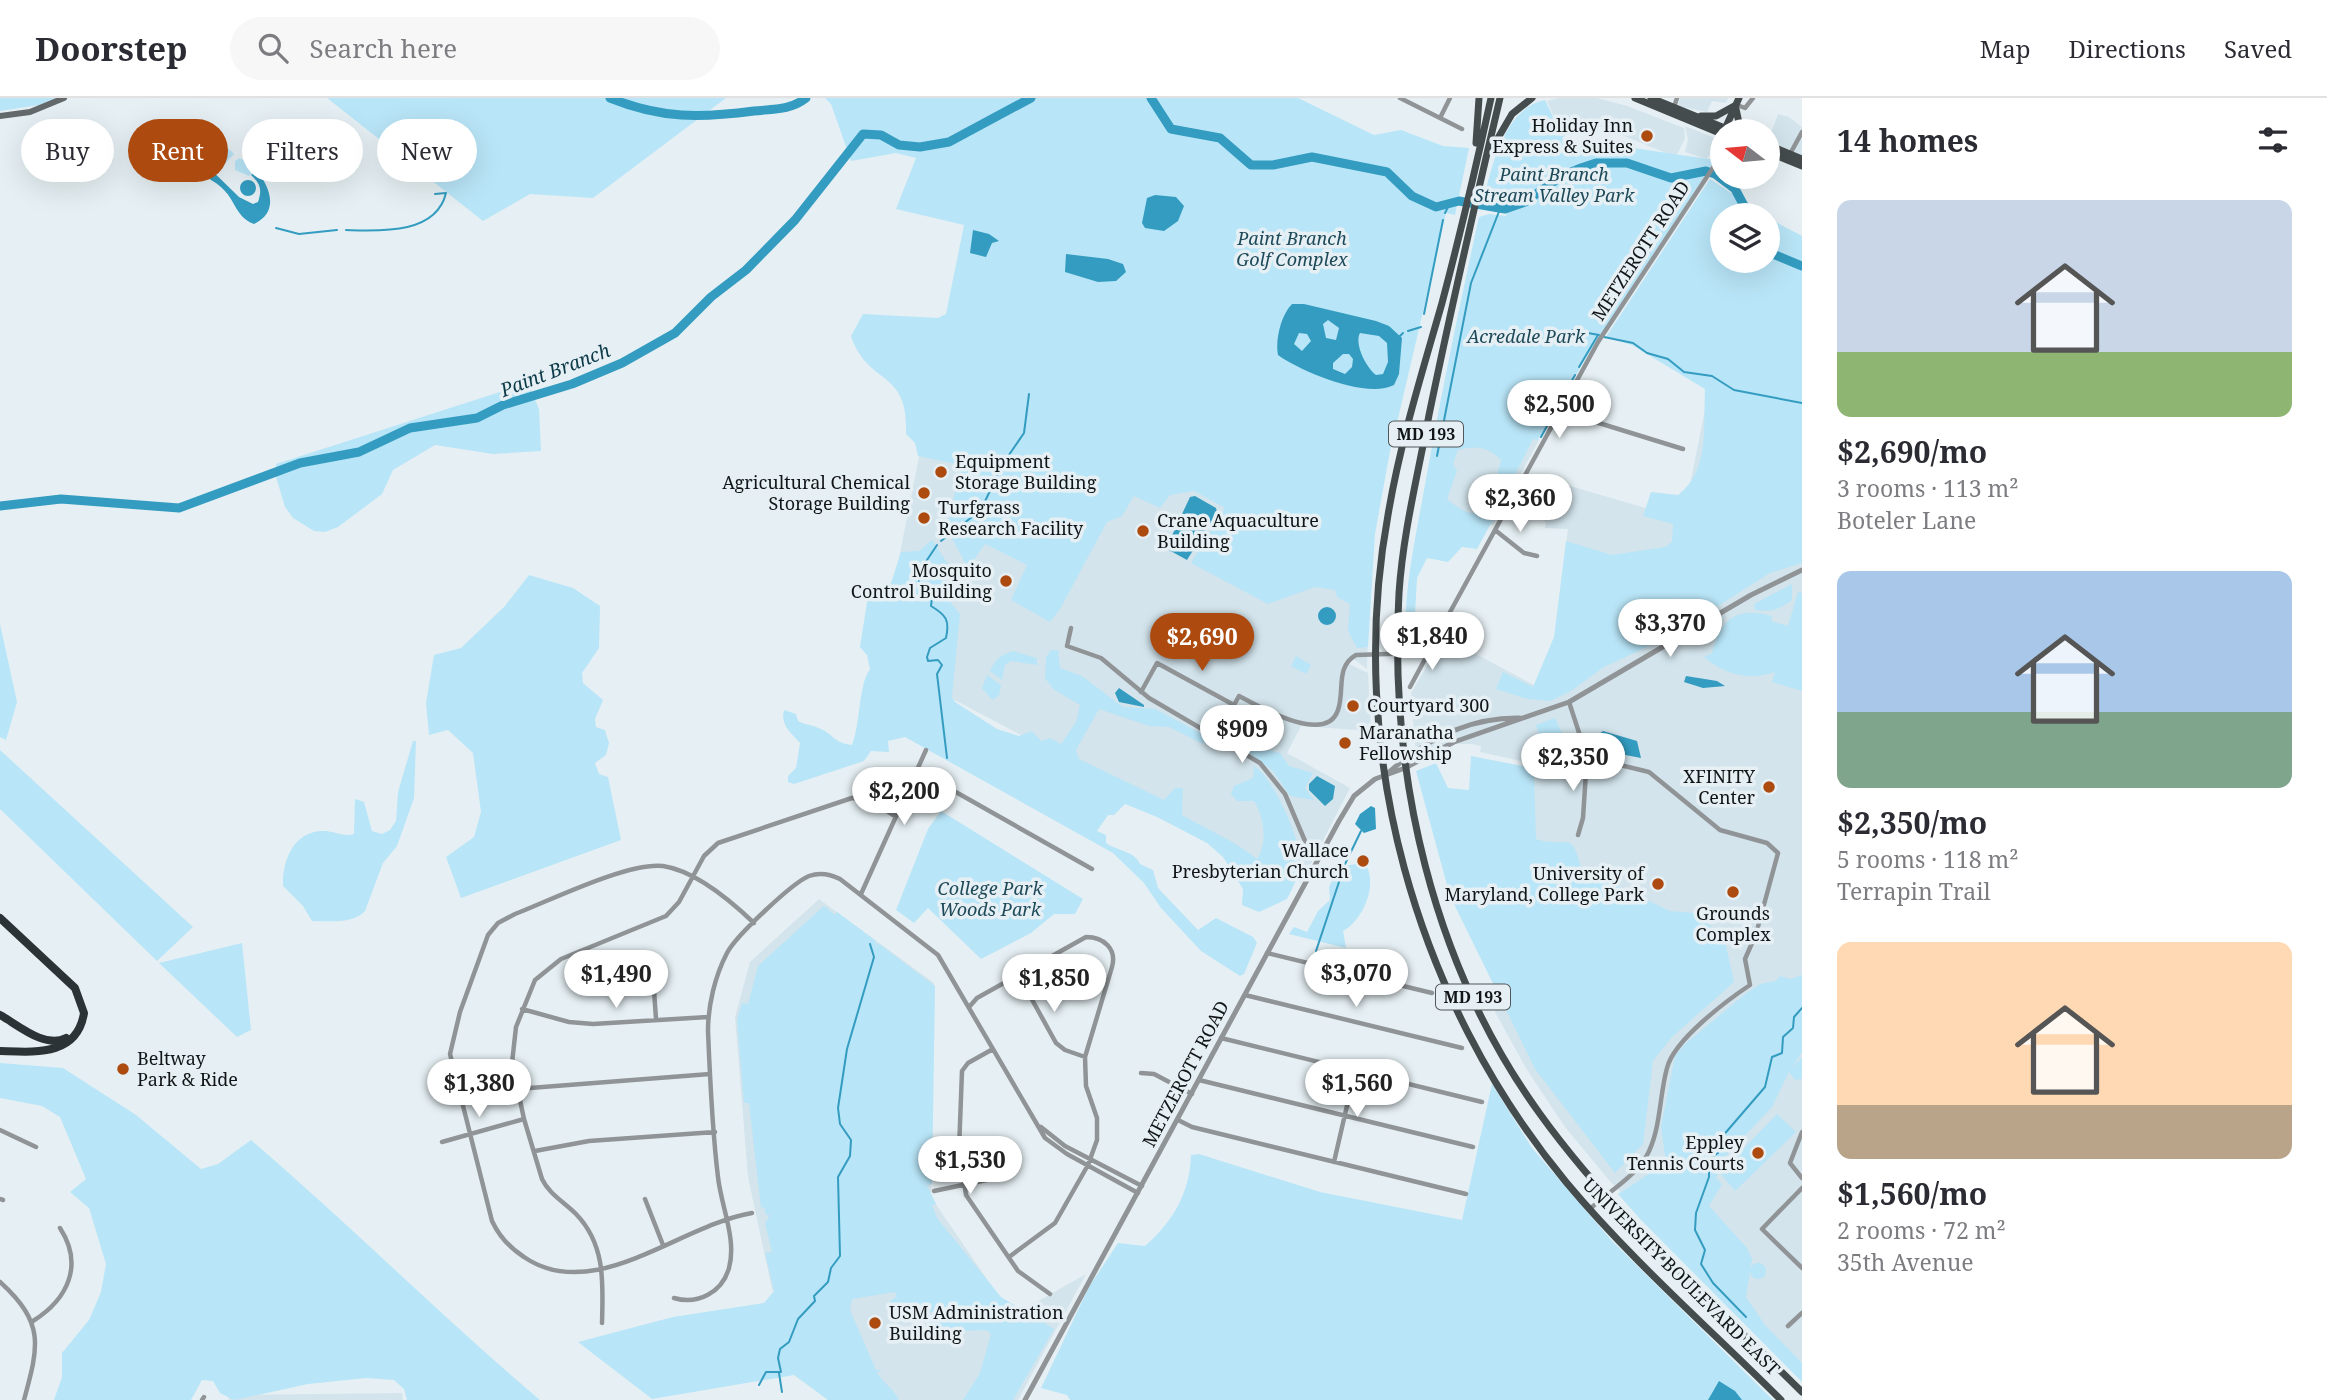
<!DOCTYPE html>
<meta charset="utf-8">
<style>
:root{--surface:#fff;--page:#f7f7f7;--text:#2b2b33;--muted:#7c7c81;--line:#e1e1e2;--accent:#ac4a10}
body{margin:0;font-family:"Noto Serif",serif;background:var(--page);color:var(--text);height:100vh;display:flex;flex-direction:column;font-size:26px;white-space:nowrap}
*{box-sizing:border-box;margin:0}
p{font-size:23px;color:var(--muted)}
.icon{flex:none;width:38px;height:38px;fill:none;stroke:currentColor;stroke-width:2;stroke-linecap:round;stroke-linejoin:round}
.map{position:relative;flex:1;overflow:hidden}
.sheet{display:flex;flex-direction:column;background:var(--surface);width:525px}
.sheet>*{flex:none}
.top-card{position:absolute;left:21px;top:21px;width:665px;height:63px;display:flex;gap:14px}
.needle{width:46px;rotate:286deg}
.controls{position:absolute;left:1710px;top:21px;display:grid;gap:14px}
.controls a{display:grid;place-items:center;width:70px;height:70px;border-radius:50%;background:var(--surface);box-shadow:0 7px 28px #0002;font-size:35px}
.price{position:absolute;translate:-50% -60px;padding:0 16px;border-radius:24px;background:#fff;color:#222;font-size:23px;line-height:46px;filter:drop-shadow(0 2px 4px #0008)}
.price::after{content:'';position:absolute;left:50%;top:42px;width:21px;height:16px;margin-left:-10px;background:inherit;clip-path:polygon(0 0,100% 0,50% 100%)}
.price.current{background:var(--accent);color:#fff}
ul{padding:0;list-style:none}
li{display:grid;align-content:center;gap:14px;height:371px;padding:0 35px}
li span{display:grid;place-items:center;height:217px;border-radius:14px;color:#555}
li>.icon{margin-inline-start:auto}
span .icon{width:126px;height:126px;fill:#fffc;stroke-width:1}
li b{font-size:30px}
h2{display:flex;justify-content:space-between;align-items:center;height:84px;padding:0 35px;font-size:30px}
.pill{padding:0 24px;border-radius:32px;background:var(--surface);box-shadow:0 7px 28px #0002;font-size:24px;line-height:63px}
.pill.current{background:var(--accent);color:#fff}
header{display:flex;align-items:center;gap:42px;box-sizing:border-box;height:98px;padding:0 35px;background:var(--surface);border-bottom:2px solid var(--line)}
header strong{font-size:33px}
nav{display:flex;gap:38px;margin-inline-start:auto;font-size:24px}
.search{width:490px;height:63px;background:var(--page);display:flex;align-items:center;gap:18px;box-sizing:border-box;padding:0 24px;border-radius:38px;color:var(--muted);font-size:26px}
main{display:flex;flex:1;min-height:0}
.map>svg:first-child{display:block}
</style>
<header>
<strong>Doorstep</strong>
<div class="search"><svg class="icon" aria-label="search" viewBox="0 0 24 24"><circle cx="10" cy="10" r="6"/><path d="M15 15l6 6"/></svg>Search here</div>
<nav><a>Map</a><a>Directions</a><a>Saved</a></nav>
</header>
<main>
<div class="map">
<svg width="1802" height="1302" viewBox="0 0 1802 1302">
<rect width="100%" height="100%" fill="#e6f0f4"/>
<path fill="#d3e4ec" d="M1558,0H1597L1627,8L1684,30L1685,40L1676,59L1587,23L1557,26L1547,3Z
M1680,0H1728L1726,5L1712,3L1707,14L1677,8Z
M1778,16L1789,19L1802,29V57L1768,43Z
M1685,28L1717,41L1720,46L1706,61L1685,54L1688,41Z
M946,221L1374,309L1367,571L1354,561L1349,566L1368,575L1371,633L1301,628L1287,655L1350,690L1301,785L879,562Z
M1711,282L1802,299V1279L1608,1081L1565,1029L1527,972L1495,914L1534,666L1480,654L1481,648L1472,646H1449L1425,653L1415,648L1411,595L1444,539L1532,586L1548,591L1568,431L1545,430L1546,424L1514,406L1522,391L1551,407L1560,385L1683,421Z
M1443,323L1539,342L1493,427L1424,398Z
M819,801L934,885L931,1099L1012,1218L1086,1176L1018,1302H875L797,1228L772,1191L748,1079L735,919L750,864Z
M402,1295L403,1302H229L228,1297Z"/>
<path fill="#b8e5f7" d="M0,0H56L39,7L0,13Z
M327,0H726L593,100L530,96L483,123Z
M825,0H1298L1374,37L1401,32L1443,48L1469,50L1455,117L1446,115L1393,342L1389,341L1391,348L1375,436L1368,549L1357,550L1348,533L1350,506L1337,499L1335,492L1315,489L1268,506L1191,465L1225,410L1194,393L1170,397L1160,410L1134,398L1122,418L1107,424L1060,511L1050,524L1011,502L1027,467L985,446L968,470L947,431L961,367L918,358L915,345L906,336C909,270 868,289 851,238L863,216L938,220L946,216L964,127L896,111L916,60L896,55L851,63L831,6Z
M1545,2L1557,27L1586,25L1563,39L1562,44L1606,46L1715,62L1589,255L1538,342L1533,341L1505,396L1493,391L1501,362C1489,349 1475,347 1458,352L1453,366L1457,373L1447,401C1467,417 1476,422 1493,402L1502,405L1477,451L1462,449L1448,464L1427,460L1417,480L1414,535L1421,543L1414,549L1406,546C1403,494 1415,443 1424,392C1440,301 1459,210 1479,119L1489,116L1506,118L1509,105L1483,103C1492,68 1504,10 1545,2Z
M216,38L234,56L218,73L200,55Z
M240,60L256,71L249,78L235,72V63Z
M1710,81L1764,117H1722V163H1768V120L1802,138V465L1770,475L1713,511L1676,500L1664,541L1604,569L1571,593L1550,603L1528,601L1496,591L1503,574L1533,589L1554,539L1566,443L1612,457L1665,449L1672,444L1673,426L1643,418L1651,394L1678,397C1710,373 1703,328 1705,291L1632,247L1606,239Z
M528,285L539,311L541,353L493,356L435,347L393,372L382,396L338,429L325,434L314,433L293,420L285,409L276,379V366Z
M932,442L948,466L943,495L960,516L952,599L955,604L997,631L1019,638L1032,633L1041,643L1050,640L1061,646L1076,624L1080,607L1053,591L1045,580L1046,559L1051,552H1058L1060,570L1082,578L1123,609L1155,611L1206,638L1208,642L1203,646L1169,629L1149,628L1099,611L1076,652L1079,661L1164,702L1175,690H1183L1182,717C1208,732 1235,743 1257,761C1268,744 1264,720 1254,703H1237L1231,696L1234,688L1253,680L1254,668C1273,679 1302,743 1300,765C1299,778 1293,789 1287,801L1259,814L1242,807L1243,791L1223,759L1207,745L1157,719L1125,706L1114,717H1108L1097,733L1106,737V745C1117,753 1135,753 1140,766L1153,772L1158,790L1198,832L1216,820L1253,839L1257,845L1244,876L1240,878L1201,853L1161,810L1144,785L1113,755L905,639L888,643L889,654L871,653L864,663L794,686L788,684V678L796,670L800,645C791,635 780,627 784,612L796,616L798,623C806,627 813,627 821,631C833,636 834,645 852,647C861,624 858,588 870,571L867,557L860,549L868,498L891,485L901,454L919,453Z
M529,477L573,490L600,508L599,550L582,575L583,585L603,602L595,621L596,629L605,632L609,645L606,657L595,665L599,676L608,679L621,742L461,800L446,759L474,739L481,714L473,655L448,632L429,637L426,605L434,557L461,550L504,509Z
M1792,486V502C1779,512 1771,514 1755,512L1754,506Z
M1798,494L1802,495V593L1772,584L1775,574C1750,583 1725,577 1704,559L1712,555C1721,521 1736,508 1772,518L1771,523L1788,528Z
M0,526L17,604L6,642L0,639Z
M1013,553L1037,560V567L1011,563L1005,567L1002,582L990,573C996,560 1001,557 1013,553Z
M1296,558L1311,567L1306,576L1291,568Z
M987,577L1001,587L999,598L992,602L982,590Z
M1555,620L1563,637L1544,653L1536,627Z
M1229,632L1264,651L1280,655L1289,668L1313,675L1305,690L1314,702L1290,698L1273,673L1227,638Z
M413,643H416L414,700L397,748L383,765L365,813C354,826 328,823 312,823L303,808L283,788C282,761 295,731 326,733C336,734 345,739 354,736L355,701L364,704L372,733L382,736L390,732L396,723L398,694Z
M0,652L193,829L157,863L0,711Z
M1471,658L1527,669L1534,675L1536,741C1568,751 1572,730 1581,771L1670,813L1694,815L1724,839L1734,884L1672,939L1653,963L1643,1046L1615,1075L1535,971L1450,798L1416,673L1436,665L1448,690L1469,692Z
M941,713L1083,801L1075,816H1054L1031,835L981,861L928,810L914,825L896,812L928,731Z
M1356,766L1367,769C1377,790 1362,823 1343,833L1346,850L1289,836L1294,829L1307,834L1318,813L1330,802L1329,789L1338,769Z
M824,808L835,817L837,814L876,843V848L878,845L935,888L932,1086L927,1087L936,1106L932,1107L937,1120L1001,1199L1054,1231L1013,1302H963L980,1275L991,1236L986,1232L934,1234L928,1223L948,1214L942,1211L899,1223L889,1204L897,1198L895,1194L852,1201L850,1212L876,1272H883L877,1274C882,1285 892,1288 899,1302H828L794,1277L652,1301L578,1244L673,1219L764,1205L774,1193L765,1155L772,1154L765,1125L770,1117H766L764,1109L761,1110L749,1005H744L737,922L742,905L748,906L758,868Z
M242,845L251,932L237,939L159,865Z
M1802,877V954L1792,970L1802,959V981L1795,982L1789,974L1772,1009L1722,1062L1716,1080L1722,1086L1709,1108L1747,1150L1752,1161L1746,1199L1765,1227L1802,1265V1284L1641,1122L1618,1096L1666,1065L1661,1029L1675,958L1685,946L1744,897L1760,886L1776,883L1780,878L1790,881Z
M0,965L63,970L136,1017L201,1071L218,1066L251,1042C350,1127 441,1218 540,1302H407L404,1291L394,1282L366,1280L308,1286L234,1302L220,1295L213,1283L202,1282L191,1302H54L62,1279V1255L89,1222L101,1194L106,1166L89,1110L70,1094L86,1081L60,1019L42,1008L0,1000Z
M1492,986L1532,1050L1612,1143L1773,1302H1070L1067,1297L1041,1290L1089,1189L1118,1145L1145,1148C1173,1124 1190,1094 1191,1057L1199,1056L1320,1094L1462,1122Z
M1777,1016L1796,1034L1735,1093L1720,1075Z
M1750 1173a8 8 0 1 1 16 0a8 8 0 1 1-16 0Z"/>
<path fill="#339cc0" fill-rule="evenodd" d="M192,59L199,60L239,99L253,106L258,104C262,92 261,86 251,77L256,72C270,88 280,114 254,126C237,120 235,103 224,92C211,78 198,80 190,62Z
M240 90a8 8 0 1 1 16 0a8 8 0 1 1-16 0Z
M1155,97L1176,99L1184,108L1178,123L1164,133L1145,130L1142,125L1147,100Z
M973,132L989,136L999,143L992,145L986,159L970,155Z
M1066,156L1108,161L1123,166L1126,174L1116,183L1098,184L1065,174Z
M1292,206H1304L1376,223L1389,228L1402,240L1399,276L1394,287C1366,301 1302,274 1278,257C1275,242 1281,217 1292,206ZM1328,222L1339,230L1336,242L1326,240L1323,226ZM1299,235L1307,236L1311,243L1302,253L1294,246ZM1360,235L1379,238L1387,245L1388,264L1383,276L1376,277C1366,269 1354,246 1360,235ZM1343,256H1349L1353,261L1352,269L1345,276L1333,271V265Z
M1195,398L1216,410L1217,414L1187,462L1167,451L1168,446L1190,399Z
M1318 518a9 9 0 1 1 18 0a9 9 0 1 1-18 0Z
M1686,578L1717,583L1725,588L1703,590L1684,584Z
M1119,590L1144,607V609L1119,604L1115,595Z
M1603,633L1637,643L1641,660L1600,652L1595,639Z
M1317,678L1335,688L1333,701L1325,708L1309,692V686Z
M1371,708L1375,710L1376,731L1364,735L1355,726L1360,716Z
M1719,1283L1735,1293L1742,1302H1708Z"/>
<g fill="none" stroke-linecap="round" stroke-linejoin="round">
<path stroke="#339cc0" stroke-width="2" d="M187,52L190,61
M1445,115L1450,105
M276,130L299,136L337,132
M346,132C379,133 436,137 446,95L435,96
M1424,216L1443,122
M1572,232L1599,237
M1408,233L1421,229
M1400,238L1403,235
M1604,239L1633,245L1647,255L1668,261L1684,274L1712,278L1734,292L1802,305
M1579,269L1598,237
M1541,339L1575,277
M1437,358L1471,185L1500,111
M941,443L981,412L1002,367L1024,335L1029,296
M937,447L919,474V487L932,500L931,508C946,517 950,522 946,540L930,550L927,559L928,563L938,562L942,567L937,576L947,660
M1316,853L1345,766L1361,733
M1746,1219L1713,1185L1701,1166L1705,1152L1695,1132L1696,1115L1709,1079V1061L1718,1055L1721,1040L1765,989L1772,959L1782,955L1783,939L1793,930L1794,919L1802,910
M779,1275L782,1294
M759,1287L766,1274H781L778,1260L780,1251L789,1244L798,1221L815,1203L814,1198L828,1184L831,1170L840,1158L838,1079L850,1058L851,1042L840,1026L838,1010L847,951L874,859L870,846"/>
<path stroke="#339cc0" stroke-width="9" d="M610,0C662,21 701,20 754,13C773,11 791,12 806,0
M1151,0L1171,31L1220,40L1251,67H1273L1312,59L1387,74L1412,98L1436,109L1459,103L1505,111L1525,104L1560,79L1581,70L1596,65H1627L1671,80L1706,73L1715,76L1735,91L1749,117
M1768,154L1802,168
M0,408L61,401L179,410L300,365L359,354L410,330L477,320L503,307L572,286L622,265L675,235L711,199L746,172L795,122L863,36L881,37L899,47L920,49L949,44L1031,0"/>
<path stroke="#909496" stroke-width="4.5" d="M1400,0L1462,31
M1737,7L1745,10L1753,0
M1674,9L1677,0
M1440,20L1450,0
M1790,56L1802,34
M1560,313L1683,351
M1495,432L1524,455L1537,458
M1071,530L1067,548L1101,560L1149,600L1260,665L1285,696L1305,743L1322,756
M1410,589L1431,550
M1141,594L1157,565L1234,607L1239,598C1258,608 1326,648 1338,612C1345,592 1335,569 1356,557L1418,555L1432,547L1598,244L1722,56
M1569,604L1587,659L1649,674L1720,732L1767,745L1778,755L1756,836L1745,861L1750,887C1726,903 1674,942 1667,970C1659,999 1661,1033 1646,1059C1633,1080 1608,1094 1590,1111
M915,671L1092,771
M1578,737L1583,720L1587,659
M861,796L926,652
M1267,855L1432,895
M1019,878L1056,945L1065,952L1085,959
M654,892L656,921
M1245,897L1462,950
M970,908L977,900L1086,839C1104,839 1117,851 1112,869L1085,959L1086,988L1097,1020V1042L1088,1067L1055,1125L1009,1159
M522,911L569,924L593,926L708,919
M1221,940L1482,1004
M993,951L968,965L962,973L959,1052L966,1097L1018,1173L1050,1196
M1141,975L1154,976L1192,996
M1199,982L1473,1049
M517,991L710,976
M1178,1022L1192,1029L1466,1096
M1041,1029L1065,1048L1142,1088
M0,1032L36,1049
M1802,1034L1790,1065L1802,1080
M442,1044L524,1021
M535,1053L589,1043L715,1034
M1334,1064L1355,973
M1802,1090L1762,1131L1802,1170
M934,1093L1001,1079L1006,1080
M0,1101L3,1102
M645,1101L663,1147
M752,1115C680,1127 594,1207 524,1159C510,1150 499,1138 492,1123L450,956L460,914L488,837L498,825L515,816C551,802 628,764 663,768C696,773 731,803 754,825
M0,1184C45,1225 39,1247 24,1302
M674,1200C697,1207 722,1195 729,1170C737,1141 721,1108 718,1079C712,1031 710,982 708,933C708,907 715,878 727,855C736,838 792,785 809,778C820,774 830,776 840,781L938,857L1045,1040L1067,1056L1138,1095
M33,1223C68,1201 84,1167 60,1130
M602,1225C603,1186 606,1147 576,1116C564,1104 549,1096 542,1081L524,1021L512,965L516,929L535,882L561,861L666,818L679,804L704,758L718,745L852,700L869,702L895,718
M1788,1228L1802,1215
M202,1302L204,1299"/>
<path stroke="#909496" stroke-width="5" d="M1388,675C1425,642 1470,619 1520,620
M1025,1302L1339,723L1354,698L1375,681L1405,670L1454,644L1569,604L1751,497L1802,472"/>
<path stroke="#64696c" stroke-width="6" d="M0,18L30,14L64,0"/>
<path stroke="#454c4e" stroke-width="7" d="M1491,0C1476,69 1460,137 1442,205C1422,275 1400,345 1388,417C1345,652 1415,901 1566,1084C1631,1162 1709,1230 1781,1302
M1500,0C1475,106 1451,211 1429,317C1418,376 1403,435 1399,495C1389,677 1432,867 1540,1016C1615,1120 1712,1204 1802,1294
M1635,0L1722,36
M1651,0L1732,33
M1736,11L1739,25L1746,33
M1701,18H1716L1736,7
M1724,33L1739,0
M1476,45L1479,0
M1768,47L1802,61
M1491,52L1512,16L1532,0
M1768,54L1802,68"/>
<path stroke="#2c3336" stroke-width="8" d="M0,820L75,890L84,915C77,959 34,954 0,953
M0,917C18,927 45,951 66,940"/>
</g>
<g fill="#ac4a10" stroke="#e6f0f4" stroke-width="2.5">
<circle cx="1647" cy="38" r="7"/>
<circle cx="941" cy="374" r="7"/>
<circle cx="924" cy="395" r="7"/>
<circle cx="924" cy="420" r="7"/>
<circle cx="1143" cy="433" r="7"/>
<circle cx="1006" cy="483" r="7"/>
<circle cx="1353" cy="608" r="7"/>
<circle cx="1345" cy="645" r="7"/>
<circle cx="1769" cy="689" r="7"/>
<circle cx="1363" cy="763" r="7"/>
<circle cx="1658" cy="786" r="7"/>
<circle cx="1733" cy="794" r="7"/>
<circle cx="123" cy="971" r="7"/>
<circle cx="1758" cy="1055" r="7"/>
<circle cx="875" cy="1225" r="7"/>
</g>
<g text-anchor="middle" stroke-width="7" stroke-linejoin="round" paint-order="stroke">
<g fill="#e6f0f4" stroke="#525759" stroke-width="2">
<rect x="1389" y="323.5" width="74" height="25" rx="5"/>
<rect x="1436" y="886.5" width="74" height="25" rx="5"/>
</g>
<g font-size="16" font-weight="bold" fill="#121517">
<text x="1426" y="342">MD 193</text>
<text x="1473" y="905">MD 193</text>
</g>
<g font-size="18" fill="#121517" stroke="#e6f0f4" text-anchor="end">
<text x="1633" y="34">Holiday Inn<tspan x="1633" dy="21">Express &amp; Suites</tspan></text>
<text x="955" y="370" text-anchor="start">Equipment<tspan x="955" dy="21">Storage Building</tspan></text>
<text x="910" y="391">Agricultural Chemical<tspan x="910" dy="21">Storage Building</tspan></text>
<text x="938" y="416" text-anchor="start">Turfgrass<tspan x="938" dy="21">Research Facility</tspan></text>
<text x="1157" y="429" text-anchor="start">Crane Aquaculture<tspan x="1157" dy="21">Building</tspan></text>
<text x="992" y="479">Mosquito<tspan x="992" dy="21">Control Building</tspan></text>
<text x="1367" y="614" text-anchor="start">Courtyard 300</text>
<text x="1359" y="641" text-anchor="start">Maranatha<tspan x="1359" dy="21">Fellowship</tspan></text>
<text x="1755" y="685">XFINITY<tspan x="1755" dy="21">Center</tspan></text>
<text x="1349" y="759">Wallace<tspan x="1349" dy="21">Presbyterian Church</tspan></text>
<text x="1644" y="782">University of<tspan x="1644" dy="21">Maryland, College Park</tspan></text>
<text x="1733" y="822" text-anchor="middle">Grounds<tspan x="1733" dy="21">Complex</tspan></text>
<text x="137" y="967" text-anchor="start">Beltway<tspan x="137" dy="21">Park &amp; Ride</tspan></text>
<text x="1744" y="1051">Eppley<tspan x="1744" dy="21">Tennis Courts</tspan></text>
<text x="889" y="1221" text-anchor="start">USM Administration<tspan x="889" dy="21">Building</tspan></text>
</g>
<g font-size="18" font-style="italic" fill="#1e4959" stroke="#e6f0f4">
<text x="1554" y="83">Paint Branch<tspan x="1554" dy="21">Stream Valley Park</tspan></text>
<text x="1292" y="147">Paint Branch<tspan x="1292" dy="21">Golf Complex</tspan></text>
<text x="1526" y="245">Acredale Park</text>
<text x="990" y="797">College Park<tspan x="990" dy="21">Woods Park</tspan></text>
</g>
<g font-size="18" fill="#121517" stroke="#e6f0f4">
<text transform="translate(1641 153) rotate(-57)" y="6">METZEROTT ROAD</text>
<text transform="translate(1186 976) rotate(-62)" y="6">METZEROTT ROAD</text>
<text transform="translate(1681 1179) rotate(45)" y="6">UNIVERSITY BOULEVARD EAST</text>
</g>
<g font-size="19" font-style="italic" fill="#0c3a49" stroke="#e6f0f4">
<text transform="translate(555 272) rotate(-21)" y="7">Paint Branch</text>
</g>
</g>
</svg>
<div class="controls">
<a><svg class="needle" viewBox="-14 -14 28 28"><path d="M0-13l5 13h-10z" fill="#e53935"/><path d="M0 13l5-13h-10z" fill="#7c7c81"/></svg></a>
<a><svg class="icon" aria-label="layers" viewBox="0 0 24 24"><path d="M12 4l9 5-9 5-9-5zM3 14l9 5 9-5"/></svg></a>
</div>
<b class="price" style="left:1559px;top:342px">$2,500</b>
<b class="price" style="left:1520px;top:436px">$2,360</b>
<b class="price" style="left:1670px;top:561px">$3,370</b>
<b class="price" style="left:1432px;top:574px">$1,840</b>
<b class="price current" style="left:1202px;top:575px">$2,690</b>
<b class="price" style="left:1242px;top:667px">$909</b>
<b class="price" style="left:1573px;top:695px">$2,350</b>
<b class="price" style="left:904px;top:729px">$2,200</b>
<b class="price" style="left:1356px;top:911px">$3,070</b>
<b class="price" style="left:616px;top:912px">$1,490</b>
<b class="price" style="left:1054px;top:916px">$1,850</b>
<b class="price" style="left:479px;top:1021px">$1,380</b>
<b class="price" style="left:1357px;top:1021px">$1,560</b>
<b class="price" style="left:970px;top:1098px">$1,530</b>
<div class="top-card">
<a class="pill">Buy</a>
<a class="pill current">Rent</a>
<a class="pill">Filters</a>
<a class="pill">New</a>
</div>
</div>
<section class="sheet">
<h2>14 homes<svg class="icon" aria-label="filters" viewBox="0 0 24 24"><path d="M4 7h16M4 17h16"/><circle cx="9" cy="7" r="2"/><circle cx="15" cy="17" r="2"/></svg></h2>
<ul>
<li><span style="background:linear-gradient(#c9d6e8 70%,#8fb573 0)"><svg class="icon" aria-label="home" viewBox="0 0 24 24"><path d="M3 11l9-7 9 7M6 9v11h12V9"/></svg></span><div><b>$2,690/mo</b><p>3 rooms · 113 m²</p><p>Boteler Lane</p></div></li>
<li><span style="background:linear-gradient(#a9c7e8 65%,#7fa58c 0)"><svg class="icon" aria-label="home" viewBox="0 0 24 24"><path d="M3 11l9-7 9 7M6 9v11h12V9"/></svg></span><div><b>$2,350/mo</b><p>5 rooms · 118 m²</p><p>Terrapin Trail</p></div></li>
<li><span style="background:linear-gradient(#ffd9b3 75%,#b9a48a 0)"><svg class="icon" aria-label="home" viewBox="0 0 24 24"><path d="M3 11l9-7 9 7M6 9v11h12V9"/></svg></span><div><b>$1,560/mo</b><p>2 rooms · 72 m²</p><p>35th Avenue</p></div></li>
</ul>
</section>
</main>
